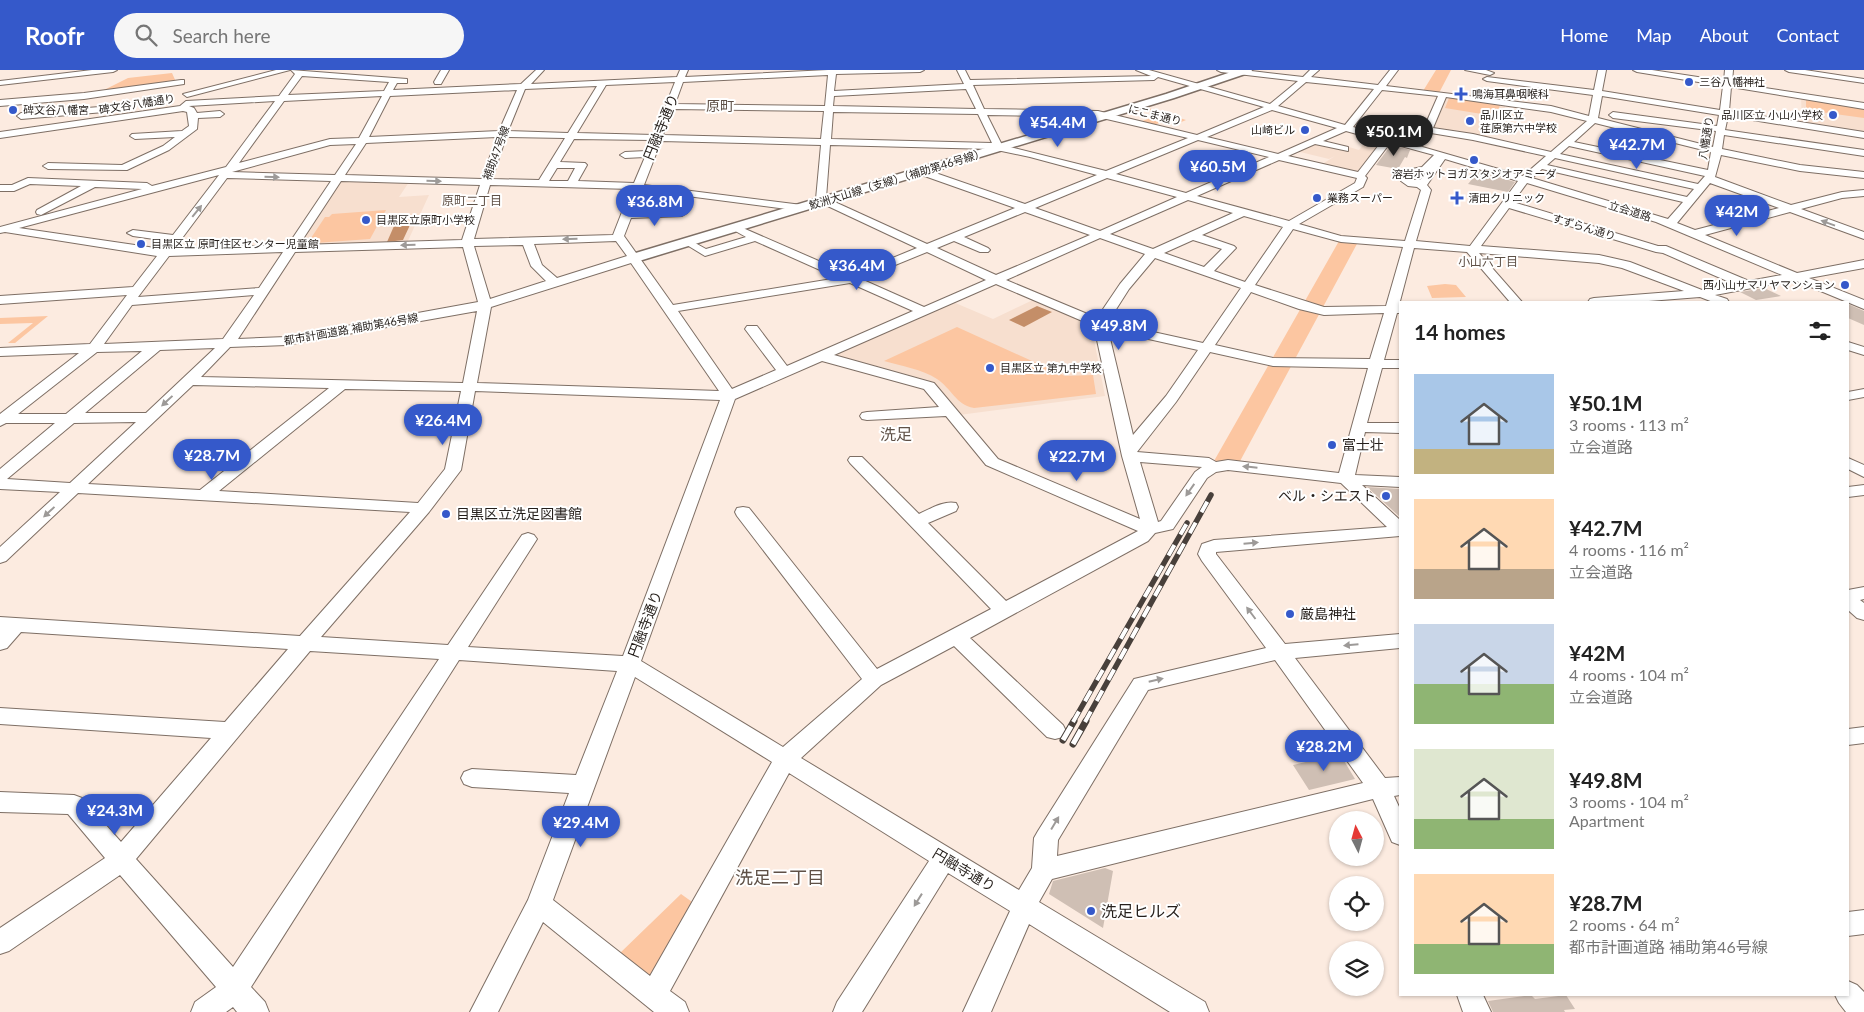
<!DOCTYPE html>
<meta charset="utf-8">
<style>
:root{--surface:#fff;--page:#f6f6f6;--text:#222;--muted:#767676;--accent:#3559ca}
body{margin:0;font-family:Lato,"Noto Sans JP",sans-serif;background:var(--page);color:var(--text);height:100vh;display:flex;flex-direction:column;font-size:19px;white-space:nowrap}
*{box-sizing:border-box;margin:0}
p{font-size:16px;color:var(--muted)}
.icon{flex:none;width:28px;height:28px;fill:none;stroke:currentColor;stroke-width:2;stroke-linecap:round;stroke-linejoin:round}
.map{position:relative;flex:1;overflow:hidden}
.side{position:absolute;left:1399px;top:231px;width:450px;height:695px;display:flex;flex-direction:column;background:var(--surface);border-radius:0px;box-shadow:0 1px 4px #0004}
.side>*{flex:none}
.needle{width:32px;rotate:354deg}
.controls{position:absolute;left:1329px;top:741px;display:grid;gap:10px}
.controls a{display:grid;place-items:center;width:55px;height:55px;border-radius:50%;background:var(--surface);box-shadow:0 1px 4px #0004;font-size:25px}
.price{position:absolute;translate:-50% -42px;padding:0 11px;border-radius:18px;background:var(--accent);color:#fff;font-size:16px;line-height:32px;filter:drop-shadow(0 1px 2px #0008)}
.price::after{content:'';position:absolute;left:50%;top:30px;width:15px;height:11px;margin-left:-8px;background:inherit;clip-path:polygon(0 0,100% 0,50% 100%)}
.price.active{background:#222;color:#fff}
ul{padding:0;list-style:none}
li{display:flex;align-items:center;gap:15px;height:125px;padding:0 15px}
li span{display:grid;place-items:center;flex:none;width:140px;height:100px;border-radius:0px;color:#555}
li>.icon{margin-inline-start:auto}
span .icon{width:60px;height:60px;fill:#fffc;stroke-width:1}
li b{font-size:21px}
h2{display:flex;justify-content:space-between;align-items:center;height:60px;padding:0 15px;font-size:21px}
header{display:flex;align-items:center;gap:30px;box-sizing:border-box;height:70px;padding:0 25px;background:var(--accent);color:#fff}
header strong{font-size:24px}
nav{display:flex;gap:28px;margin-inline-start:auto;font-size:18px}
.search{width:350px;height:45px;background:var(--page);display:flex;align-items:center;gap:12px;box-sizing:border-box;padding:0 18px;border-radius:28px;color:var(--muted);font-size:19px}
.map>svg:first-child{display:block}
</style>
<header>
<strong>Roofr</strong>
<div class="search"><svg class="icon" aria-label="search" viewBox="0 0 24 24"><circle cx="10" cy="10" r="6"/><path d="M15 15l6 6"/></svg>Search here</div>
<nav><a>Home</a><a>Map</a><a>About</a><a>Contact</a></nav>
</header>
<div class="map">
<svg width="1864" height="942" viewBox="0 0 1864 942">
<rect width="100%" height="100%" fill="#fcebe0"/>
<path fill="#f7dfcf" d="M1801,26L1864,36V64L1802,53Z
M1445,27L1506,34L1503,42L1516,44L1483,68L1431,58Z
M1368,68L1382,72L1371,88L1362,95L1357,104L1321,95L1335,86L1329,89L1296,81L1316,72L1343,81L1349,77L1359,80Z
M343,110L409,112L399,127L429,125L407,173L298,177L340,111Z
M1035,229L1091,254L1105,326L959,345L928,310L832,286L953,232L993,249Z"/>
<path fill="#fcc6a1" d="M1436,0H1451L1439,23L1423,21Z
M172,3L176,12L98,23L128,8Z
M1449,28L1500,35L1498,41L1494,46L1445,38Z
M1806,30L1864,38V48L1806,40Z
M1142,36L1186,50L1179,53L1169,50L1153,55L1139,52L1160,45L1138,37Z
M386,140L370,169L315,173L309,171L325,147H329L332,144Z
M1339,171L1358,172L1239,393L1214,391Z
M1445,214L1456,215L1466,227L1432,228L1427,216Z
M48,246L15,273H8L33,253L0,254V248Z
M957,257L1065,306L1093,305L1096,324L974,338C956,335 951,318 937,309C922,299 901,296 884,291Z
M681,824L695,834L656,906L646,907L619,884Z"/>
<path fill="#c48e68" d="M410,155L403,170L387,172L394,156Z
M1037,236L1052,242L1024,257L1009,250Z"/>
<path fill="#cfbfb4" d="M1406,54L1422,57L1414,73L1397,68L1402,58H1404Z
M1391,75L1410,80L1407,88L1405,87L1398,99L1376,95Z
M1479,101L1515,112L1508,122L1468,114Z
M1764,218L1781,226L1756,230L1740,222Z
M1848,234L1864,241V255L1848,248Z
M1367,417L1400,419V447Z
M1340,684L1355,709L1309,720L1293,695Z
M1105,798L1113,801L1103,858L1049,824L1053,811Z
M1531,925L1535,929L1566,925L1575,939L1564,940L1565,942H1493L1488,931Z"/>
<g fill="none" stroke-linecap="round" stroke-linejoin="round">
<g stroke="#7e6f65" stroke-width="2">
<path id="minor" d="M92,0H117L113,2L0,15V11Z
M276,0H290L187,27L183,24Z
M291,0L407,9V13H397L393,20L521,14L536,0H544L531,14L677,7L680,0H688L685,7L828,0H924L920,2L836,4L834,21L964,14L957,0H965L970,10L1151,6L1136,0H1149L1270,34L1298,11L1221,2L1217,0H1243L1303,7L1310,0H1319L1311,7L1378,15L1390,0H1398L1386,16L1551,36L1589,46L1593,25L1487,11L1483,9L1487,7L1594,20L1598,0H1606L1602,21L1720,40L1723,16L1637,2L1633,0H1652L1724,11L1725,0H1733L1732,13L1864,33V39L1731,17L1729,41L1864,62V68L1728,46L1725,60L1864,80V86L1724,65L1722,79L1800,95L1864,102V108L1800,101L1721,85L1715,107L1791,135L1842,122L1864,120V126L1842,128L1801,139L1864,162V169L1790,142L1705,165L1797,203L1864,190V198L1809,208L1864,230V239L1794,210L1715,225L1727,229L1729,232H1713L1700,227L1636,232H1588L1590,229L1594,228L1684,221L1622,198L1599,193L1479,183L1522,232H1510L1467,182L1414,178L1399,235L1400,243H1397L1384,290H1400V298H1382L1367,353H1400V363L1365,362L1355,405L1400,407V417L1362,415L1400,450V466L1216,482V484L1285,574L1400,564V578L1295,588L1385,708L1400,707V725L1394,726L1400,739V775L1392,772L1373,729L1052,809L1039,832L1205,932L1209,942H1170L1029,854L991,942H963L1010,841L948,803L862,942H833L837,932L929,791L789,703L670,921L685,932L689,942H654L543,852L498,942H470L528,830L569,723L472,717L464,714L461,708L464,702L472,699L576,705L617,601L459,590L251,917L265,932L269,942H237L233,937L226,942H191L195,932L216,917L120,805L9,881L0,884V858L105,788L68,744L0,742V722L74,725L82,728L121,772L211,668L0,654V638L225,652L288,579L21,562L7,578L0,580V547L300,566L410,442L78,423L6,491L0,493V477L60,422L0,419V399L55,353H6L0,356V344L79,283L0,286V278L90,274L127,225L0,234V226L133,217L157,186L5,162L0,163V157L142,119L95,117L41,145L37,144L36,142L37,140L81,116L30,114L14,121H0V115H12L28,108L147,113L152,116L226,97L275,31L189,36L194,38L197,43L220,41L224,44L220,47L198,48L197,59L169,80L127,100L48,99L43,96L48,93L122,95L163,76L175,67L135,69L130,66L132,64L182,61L189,56L187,42L183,41L0,68V62L180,36L186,31L279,26L295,4ZM828,5L825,36L675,34L683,12ZM302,6L389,12L384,21L288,25ZM1158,7L1264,37L1197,65L1098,41L984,39L973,15L1154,10ZM675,12L654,65L577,63L606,15ZM1306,12L1374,19L1345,55L1278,36ZM597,16L568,63L508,61L525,19ZM966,19L976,39L833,36L834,26ZM517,20L499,61L369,67L390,26ZM1382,20L1438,26L1423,60L1425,62L1473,70L1546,86L1523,106L1353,57ZM382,26L359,68L330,69L239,93L284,31ZM1602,26L1719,45L1717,56L1613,42L1609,45L1613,48L1716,61L1713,77L1598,48ZM1446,27L1551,42L1587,51L1551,82L1473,64L1433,58ZM673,39L824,41L821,69L663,65ZM1272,40L1337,58L1278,84L1207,67ZM833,42L978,44L992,73L831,69ZM987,45L1098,47L1188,68L1106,101L1002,75ZM1595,53L1711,82L1708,100L1574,72ZM1346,61L1382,71L1358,102L1288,86L1315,74L1348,81V77L1323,71ZM497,67L482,109L345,105L366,73ZM506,67L565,68L539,110L492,109ZM574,69L651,70L647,81L625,82L620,85L625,88L645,87L634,113L578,111L587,95L585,93L560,92ZM1198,70L1269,87L1186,123L1116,104ZM661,71L821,75L816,129L817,131L917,178L851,205L736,155L732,156L730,158L746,167L706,179L688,169L682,172L705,186L755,171L838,208L673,235L624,166L631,148L682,146L687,143L682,140L633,141L641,120L802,141L807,138L802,135L644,115ZM1390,73L1434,85L1422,97L1407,100L1401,111L1408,116L1417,117L1421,120L1405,171L1341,166L1299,154L1363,117L1367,108L1365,106ZM356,74L335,105L232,102L330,75ZM830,75L992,79L1030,87L1097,105L1025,134L924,99H916V103L1015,138L927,174L826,128ZM1569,76L1705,106L1698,114L1560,84ZM1555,88L1694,119L1687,127L1547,95ZM1445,89L1518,111L1470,176L1416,171L1431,120L1427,115ZM1279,90L1357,108L1355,113L1289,151L1197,126ZM557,98H575L568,111H549ZM1542,99L1683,132L1668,149L1532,108ZM1426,103L1420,110H1412L1415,104ZM219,105L173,165L133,160L127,163L133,166L168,171L162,179L19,158ZM227,108L331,111L288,175L174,179ZM1107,108L1177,127L1100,161L1035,138ZM341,111L480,115L462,170L299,175ZM1527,113L1656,152L1782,205L1749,211L1666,176H1658L1513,132ZM1710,113L1779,138L1695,160L1677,153ZM490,115L631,119L613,165L474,169ZM1188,130L1233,143L1153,179L1110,164ZM1509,138L1656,182L1663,183L1734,214L1702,220L1630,192L1599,185L1481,176ZM1025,142L1090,165L996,205L937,178L954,171L980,182H988L990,180L988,178L964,167ZM1244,146L1283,157L1245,212L1214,201L1234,180L1236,178L1234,176L1202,165ZM1293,159L1341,172L1403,177L1386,236L1324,237L1255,215ZM1100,168L1145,184L1120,214L1097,248L1006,210ZM1193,170L1222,179L1204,197L1164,183ZM616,171L627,186L557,208L542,195L534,174ZM523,175L531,196L546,211L490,229L474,176ZM463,177L478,232L286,267L238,269L295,182ZM283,182L259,218L138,227L169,186ZM927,182L986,210L924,237L861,209ZM1155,188L1241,218L1203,273L1108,252L1129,219ZM631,193L719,321L477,313L491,237ZM850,213L913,241L787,296L757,256H747L745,259L776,300L732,319L678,241ZM996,214L1094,256L1122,386L1140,449L998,389L934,313L834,285ZM1251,222L1299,239L1324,245L1384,243L1370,289L1273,288L1215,275ZM254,225L223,269L104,274L132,235ZM477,241L463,313L201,307L230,277L286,275ZM1108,260L1198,280L1166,326L1133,365ZM215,278L146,343H85L160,280ZM142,281L66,344H18L97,282ZM1210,282L1273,296L1368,298L1339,403L1228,390L1216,392L1209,388L1137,382L1176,332ZM822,291L924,319L939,337L867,342L862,343L860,346L862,349L867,350L946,346L986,395L1138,461L1006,531L928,453L956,441L958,437L956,433C944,430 930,439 919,444L862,387H850L848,390L850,393L991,539L877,599L749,438L743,437L737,438L735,442L737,446L862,609L783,677L641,591L735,329ZM193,315L329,318L200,420L88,414ZM345,319L461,321L445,399L418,433L219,421ZM475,321L720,330L623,586L468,577L537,469L534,465L528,463L522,465L448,575L321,567L429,442L461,400ZM136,352L70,413L7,409L74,353ZM1140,392L1202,397L1195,402L1161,451L1158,452ZM1228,400L1341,413L1387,457L1214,470L1202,474L1198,484L1202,491L1266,578L1134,609L1038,761L1034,768L1032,798L1019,820L801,688L881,615L954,576L1047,667L1055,669L1063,667L1066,661L1063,655L970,568L1148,471L1155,463L1173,459L1207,408L1216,402ZM310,581L439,589L233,897L136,789ZM1275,590L1363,713L1057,786L1058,770L1148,620ZM635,607L772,692L650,906L553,830Z
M441,0H449L441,14H435L434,12Z
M1465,0H1486L1494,3L1490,5Z
M1785,0H1805L1864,9V13L1789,2Z
M181,10H184V14L84,29L0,36V30L84,23Z
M113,36L116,37V41L21,49L17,46L21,43Z
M1848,272L1864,277V285L1848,280Z
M1864,319V327L1848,330V322Z
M1848,388L1864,395V407L1848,399Z
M1864,415V425L1848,427V417Z
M1864,517V529L1860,530L1864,533V550L1857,548L1848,540V520Z
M1864,657V673L1848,675V659Z
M1864,840V864L1848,866V842Z
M1848,911L1857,915L1864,922V942H1846L1839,933L1835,925H1848Z
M1457,925H1483L1491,942H1463Z"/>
</g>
<g stroke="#7e6f65" stroke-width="3">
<path id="major" d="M1237,0H1252L1251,2L1174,28L639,191H629L626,188L629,185L1166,24Z"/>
</g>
<use href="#minor" fill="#fff" fill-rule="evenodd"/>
<use href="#major" fill="#fff" fill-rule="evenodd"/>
<g stroke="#48403b" stroke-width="5.5">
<path id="rail-far1" d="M1073,652L1187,453
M1085,652L1211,425"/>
</g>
<g stroke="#48403b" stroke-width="7">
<path id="rail" d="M1063,670L1074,651
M1073,674L1086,651"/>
</g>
<use href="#rail-far1" stroke="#fff" stroke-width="4" stroke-dasharray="12" stroke-linecap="butt"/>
<use href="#rail" stroke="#fff" stroke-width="5" stroke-dasharray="16" stroke-linecap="butt"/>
</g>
<defs><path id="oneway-solid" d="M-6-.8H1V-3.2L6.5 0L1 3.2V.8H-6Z" transform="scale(1.25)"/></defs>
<g fill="#9d9a98">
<use href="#oneway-solid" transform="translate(272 107) rotate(2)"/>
<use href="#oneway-solid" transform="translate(434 111) rotate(1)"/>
<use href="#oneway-solid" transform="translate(197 141) rotate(-51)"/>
<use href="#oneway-solid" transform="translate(1828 153) rotate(-160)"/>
<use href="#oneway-solid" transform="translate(570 169) rotate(178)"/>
<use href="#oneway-solid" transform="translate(408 175) rotate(178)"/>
<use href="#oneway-solid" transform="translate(167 331) rotate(137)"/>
<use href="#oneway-solid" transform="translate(1250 397) rotate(-174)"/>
<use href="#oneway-solid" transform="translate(1190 420) rotate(125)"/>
<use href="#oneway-solid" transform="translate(49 442) rotate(137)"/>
<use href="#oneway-solid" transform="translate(1251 473) rotate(-5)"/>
<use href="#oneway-solid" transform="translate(1251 543) rotate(-127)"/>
<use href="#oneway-solid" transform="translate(1351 575) rotate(175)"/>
<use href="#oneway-solid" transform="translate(1156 610) rotate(-13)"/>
<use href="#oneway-solid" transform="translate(1055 753) rotate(-59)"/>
<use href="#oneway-solid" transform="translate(918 830) rotate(122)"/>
</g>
<g fill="#3559ca" stroke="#fff" stroke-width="2">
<circle cx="1689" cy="12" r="5"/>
<path d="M1458.5 16.5h5v5h5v5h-5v5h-5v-5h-5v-5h5z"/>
<circle cx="13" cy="40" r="5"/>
<circle cx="1833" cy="45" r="5"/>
<circle cx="1470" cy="51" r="5"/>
<circle cx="1305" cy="60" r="5"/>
<circle cx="1474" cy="90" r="5"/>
<circle cx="1317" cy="128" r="5"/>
<path d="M1454.5 120.5h5v5h5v5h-5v5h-5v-5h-5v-5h5z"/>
<circle cx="366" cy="150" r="5"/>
<circle cx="141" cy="174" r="5"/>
<circle cx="1845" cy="215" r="5"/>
<circle cx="990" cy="298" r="5"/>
<circle cx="1332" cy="375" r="5"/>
<circle cx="1386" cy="426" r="5"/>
<circle cx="446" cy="444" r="5"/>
<circle cx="1290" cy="544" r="5"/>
<circle cx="1091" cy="841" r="5"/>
</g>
<g text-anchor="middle" stroke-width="4" stroke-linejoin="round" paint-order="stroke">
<g font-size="11" fill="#251f1b" stroke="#fff" text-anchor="start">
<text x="1699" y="16">三谷八幡神社</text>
<text x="1472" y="28">鳴海耳鼻咽喉科</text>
<text x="23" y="44">碑文谷八幡宮</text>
<text x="1480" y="49">品川区立<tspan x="1480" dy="13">荏原第六中学校</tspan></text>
<text x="1823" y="49" text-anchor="end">品川区立 小山小学校</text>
<text x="1295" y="64" text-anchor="end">山崎ビル</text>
<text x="1474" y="108" text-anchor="middle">溶岩ホットヨガスタジオアミーダ</text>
<text x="1327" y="132">業務スーパー</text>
<text x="1468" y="132">清田クリニック</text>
<text x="376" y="154">目黒区立原町小学校</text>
<text x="151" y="178">目黒区立 原町住区センター児童館</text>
<text x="1835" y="219" text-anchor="end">西小山サマリヤマンション</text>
<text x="1000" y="302">目黒区立 第九中学校</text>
</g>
<g font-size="11" fill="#251f1b" stroke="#fff">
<text transform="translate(137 34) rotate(-9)" y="4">碑文谷八幡通り</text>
<text transform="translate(1155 45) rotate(14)" y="4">にこま通り</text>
<text transform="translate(1706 68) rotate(-81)" y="4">八幡通り</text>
<text transform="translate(496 83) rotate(-70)" y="4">補助47号線</text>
<text transform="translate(897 109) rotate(-17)" y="4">鮫洲大山線（支線）（補助第46号線）</text>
<text transform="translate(1630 141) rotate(17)" y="4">立会道路</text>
<text transform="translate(1584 157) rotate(17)" y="4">すずらん通り</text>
<text transform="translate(351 259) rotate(-10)" y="4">都市計画道路 補助第46号線</text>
</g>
<g font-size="12" fill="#5f5147" stroke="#fff">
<text x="472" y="135">原町二丁目</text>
<text x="1488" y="196">小山六丁目</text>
</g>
<g font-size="14" fill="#5f5147" stroke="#fff">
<text x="720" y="41">原町</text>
</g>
<g font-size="14" fill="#251f1b" stroke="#fff">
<text transform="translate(661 57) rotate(-68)" y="5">円融寺通り</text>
<text transform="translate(645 554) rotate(-69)" y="5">円融寺通り</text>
<text transform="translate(964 800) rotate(31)" y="5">円融寺通り</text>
</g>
<g font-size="14" fill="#251f1b" stroke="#fff" text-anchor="start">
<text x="1342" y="380">富士壮</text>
<text x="1376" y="431" text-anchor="end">ベル・シエスト</text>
<text x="456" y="449">目黒区立洗足図書館</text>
<text x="1300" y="549">厳島神社</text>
</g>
<g font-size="16" fill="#5f5147" stroke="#fff">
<text x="896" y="370">洗足</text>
</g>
<g font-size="16" fill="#251f1b" stroke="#fff" text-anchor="start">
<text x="1101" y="847">洗足ヒルズ</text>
</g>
<g font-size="18" fill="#5f5147" stroke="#fff">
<text x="780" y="814">洗足二丁目</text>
</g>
</g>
</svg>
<div class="controls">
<a><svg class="needle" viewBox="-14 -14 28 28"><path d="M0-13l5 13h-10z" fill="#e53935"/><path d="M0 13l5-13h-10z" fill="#767676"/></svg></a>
<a><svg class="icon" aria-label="locate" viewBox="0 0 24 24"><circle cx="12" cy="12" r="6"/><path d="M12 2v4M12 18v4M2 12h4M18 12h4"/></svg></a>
<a><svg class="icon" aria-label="layers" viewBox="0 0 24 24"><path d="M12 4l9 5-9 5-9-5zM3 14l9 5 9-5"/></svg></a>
</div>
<b class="price" style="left:1058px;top:78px">¥54.4M</b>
<b class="price active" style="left:1394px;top:87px">¥50.1M</b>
<b class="price" style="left:1637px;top:100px">¥42.7M</b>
<b class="price" style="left:1218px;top:122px">¥60.5M</b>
<b class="price" style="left:655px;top:157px">¥36.8M</b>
<b class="price" style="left:1737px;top:167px">¥42M</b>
<b class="price" style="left:857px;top:221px">¥36.4M</b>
<b class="price" style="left:1119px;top:281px">¥49.8M</b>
<b class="price" style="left:443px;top:376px">¥26.4M</b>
<b class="price" style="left:212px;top:411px">¥28.7M</b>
<b class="price" style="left:1077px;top:412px">¥22.7M</b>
<b class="price" style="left:1324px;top:702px">¥28.2M</b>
<b class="price" style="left:115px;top:766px">¥24.3M</b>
<b class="price" style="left:581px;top:778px">¥29.4M</b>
<section class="side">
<h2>14 homes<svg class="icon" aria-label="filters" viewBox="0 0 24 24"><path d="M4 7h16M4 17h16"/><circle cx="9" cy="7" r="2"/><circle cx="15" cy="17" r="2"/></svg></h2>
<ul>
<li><span style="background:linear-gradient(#a9c7e8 75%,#c2b280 0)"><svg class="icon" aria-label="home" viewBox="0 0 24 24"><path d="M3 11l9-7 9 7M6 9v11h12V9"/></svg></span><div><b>¥50.1M</b><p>3 rooms · 113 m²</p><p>立会道路</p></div></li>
<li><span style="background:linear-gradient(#ffd9b3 70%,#b9a48a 0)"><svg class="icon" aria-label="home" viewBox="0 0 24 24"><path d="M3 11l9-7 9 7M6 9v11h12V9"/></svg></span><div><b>¥42.7M</b><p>4 rooms · 116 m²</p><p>立会道路</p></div></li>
<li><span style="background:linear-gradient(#c9d6e8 60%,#8fb573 0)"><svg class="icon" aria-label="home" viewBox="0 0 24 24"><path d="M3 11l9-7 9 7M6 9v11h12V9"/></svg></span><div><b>¥42M</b><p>4 rooms · 104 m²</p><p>立会道路</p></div></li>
<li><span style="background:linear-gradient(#dfe7d0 70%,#8fb573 0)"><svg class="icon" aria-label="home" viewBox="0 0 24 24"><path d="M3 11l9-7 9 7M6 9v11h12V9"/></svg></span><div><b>¥49.8M</b><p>3 rooms · 104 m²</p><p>Apartment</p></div></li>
<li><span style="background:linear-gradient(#ffd9b3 70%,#8fb573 0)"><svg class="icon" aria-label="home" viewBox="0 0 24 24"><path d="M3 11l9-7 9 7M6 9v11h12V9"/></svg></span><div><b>¥28.7M</b><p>2 rooms · 64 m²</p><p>都市計画道路 補助第46号線</p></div></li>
</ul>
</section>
</div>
